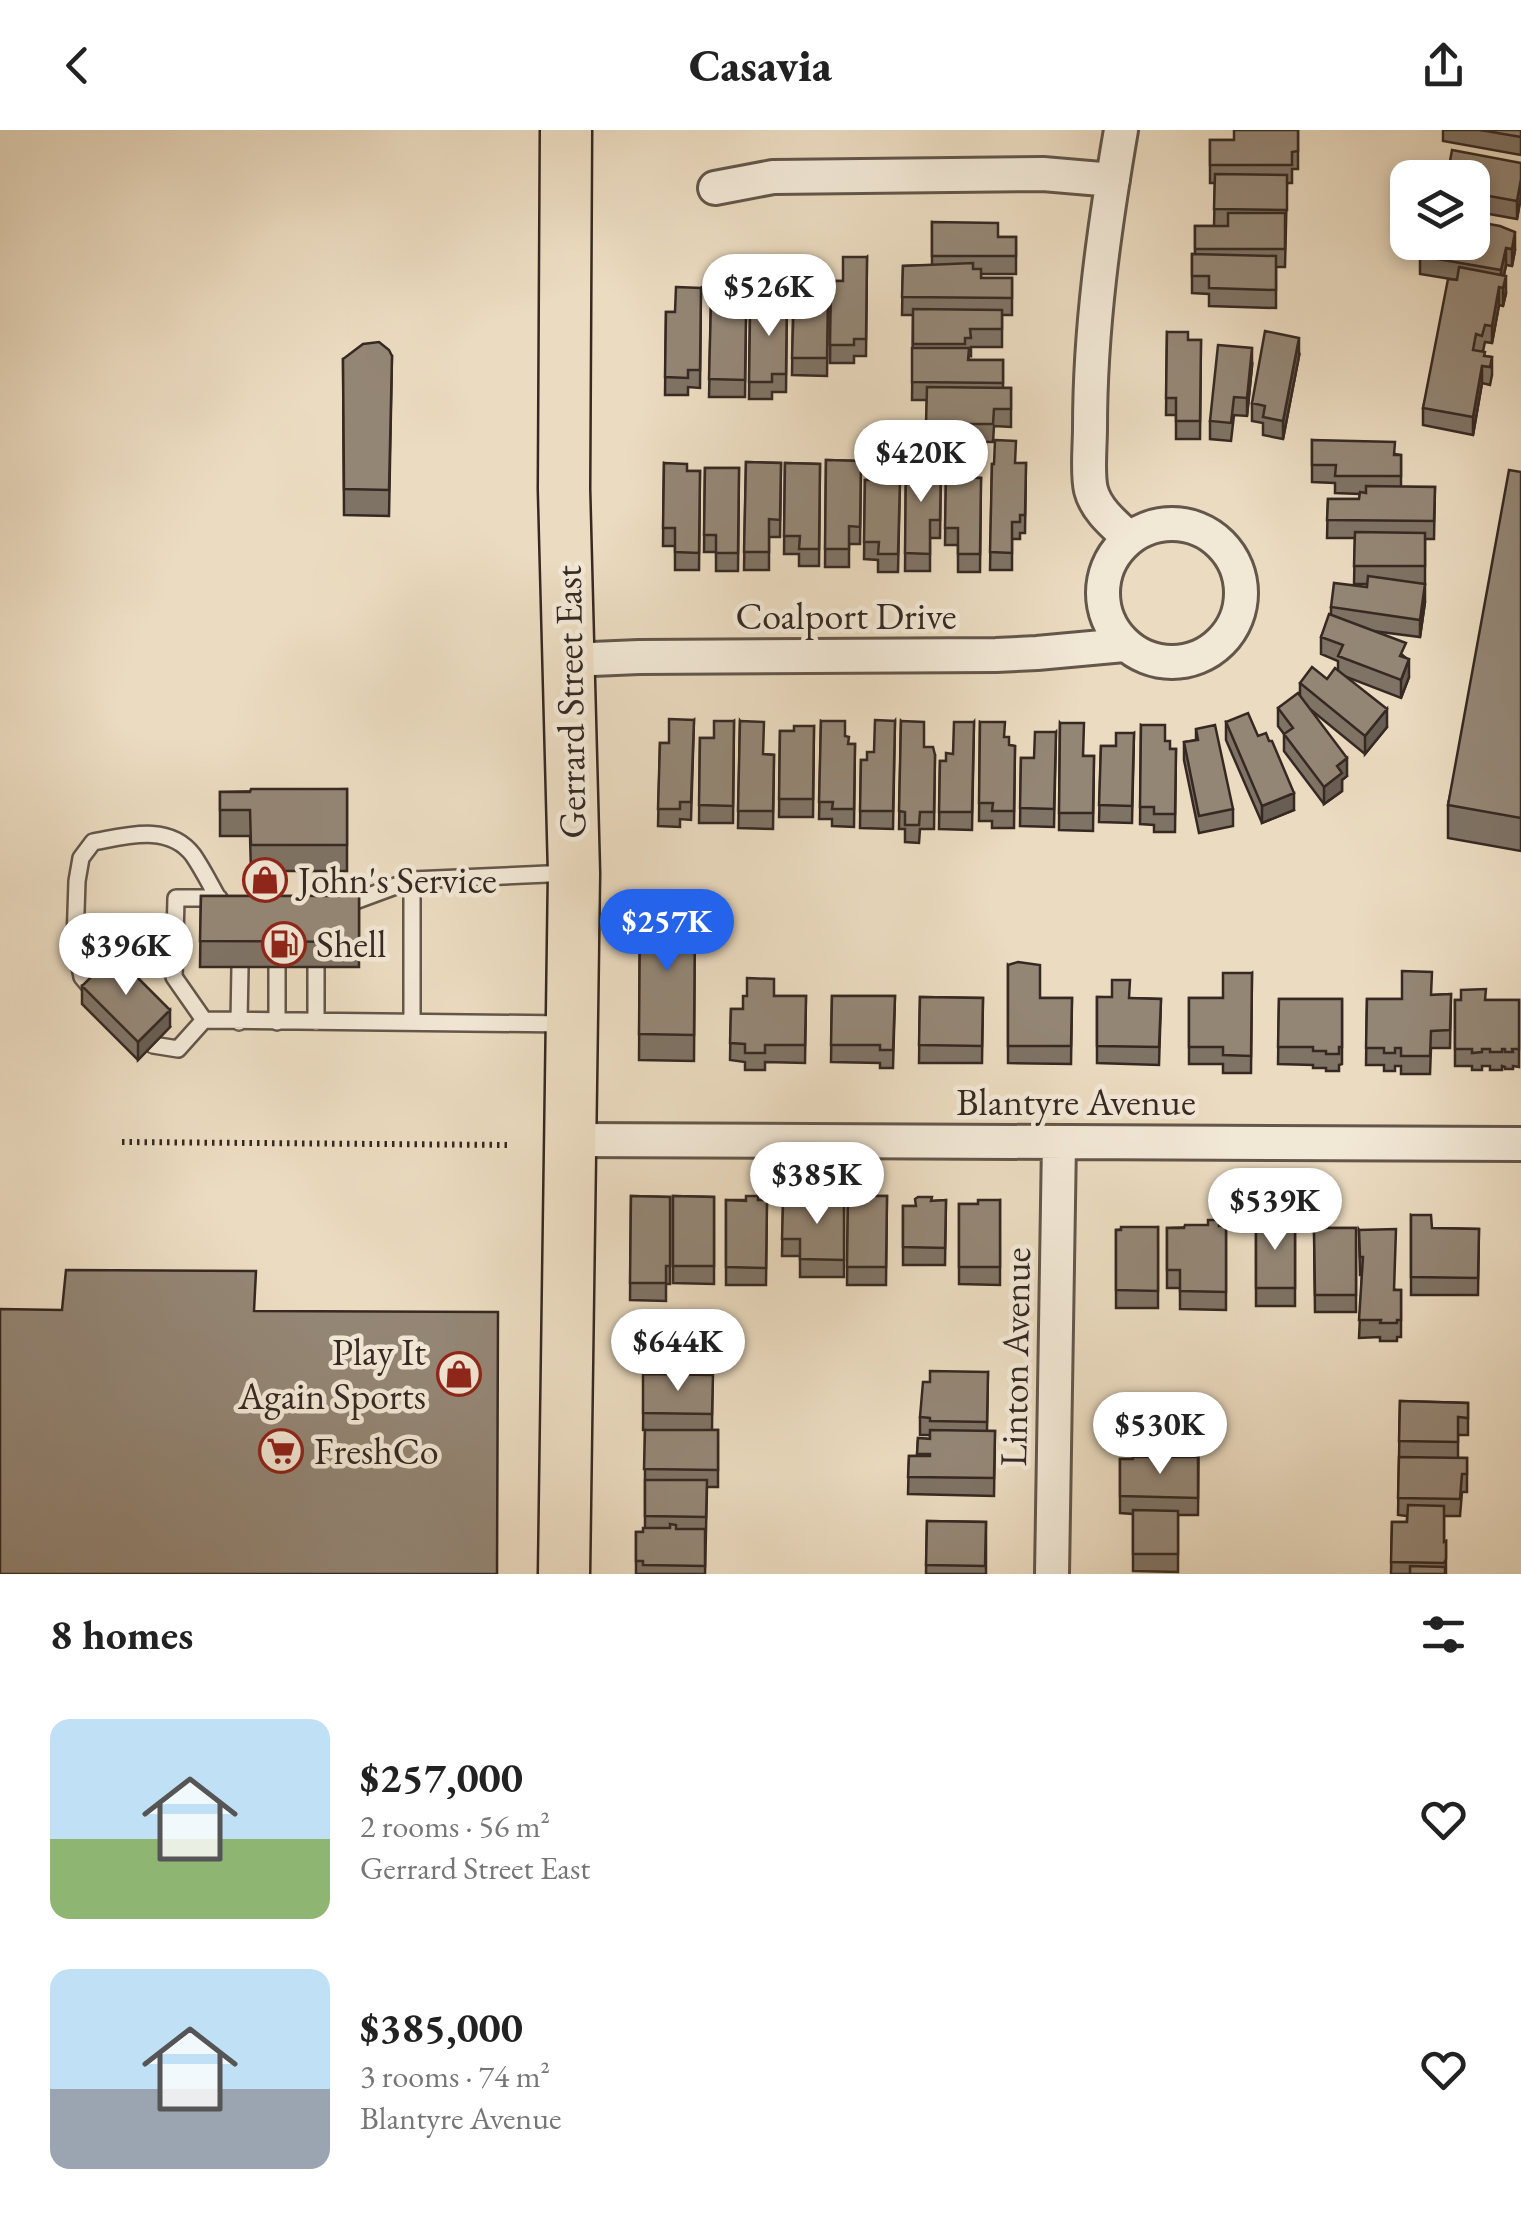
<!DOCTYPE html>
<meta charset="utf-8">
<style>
:root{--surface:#fff;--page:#f6f6f6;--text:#222;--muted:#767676;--accent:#2563eb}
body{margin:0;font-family:"EB Garamond",serif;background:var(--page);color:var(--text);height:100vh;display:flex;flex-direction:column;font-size:38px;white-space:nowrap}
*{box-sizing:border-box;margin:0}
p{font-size:32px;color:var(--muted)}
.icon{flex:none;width:55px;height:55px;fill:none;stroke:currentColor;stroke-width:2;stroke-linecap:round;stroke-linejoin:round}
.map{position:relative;height:1444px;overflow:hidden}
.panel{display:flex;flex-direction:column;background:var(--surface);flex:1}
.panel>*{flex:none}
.controls{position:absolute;left:1390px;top:30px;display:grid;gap:20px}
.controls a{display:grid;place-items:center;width:100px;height:100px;border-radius:20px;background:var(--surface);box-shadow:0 5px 15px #0003;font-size:50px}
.price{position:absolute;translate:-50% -85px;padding:0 22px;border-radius:35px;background:#fff;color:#222;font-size:32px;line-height:65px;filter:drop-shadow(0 2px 5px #0008)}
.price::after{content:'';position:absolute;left:50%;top:60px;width:30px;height:22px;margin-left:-15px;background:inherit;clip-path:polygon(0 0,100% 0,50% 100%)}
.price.current{background:var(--accent);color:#fff}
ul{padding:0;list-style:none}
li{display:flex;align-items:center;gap:30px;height:250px;padding:0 50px}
li span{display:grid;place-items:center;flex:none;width:280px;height:200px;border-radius:20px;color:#555}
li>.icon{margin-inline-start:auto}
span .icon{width:120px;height:120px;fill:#fffc;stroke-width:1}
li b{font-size:42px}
h2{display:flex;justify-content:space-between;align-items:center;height:120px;padding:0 50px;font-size:42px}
header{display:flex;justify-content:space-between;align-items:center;height:130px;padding:0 50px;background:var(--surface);font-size:45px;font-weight:800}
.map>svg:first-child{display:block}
</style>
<header><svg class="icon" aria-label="back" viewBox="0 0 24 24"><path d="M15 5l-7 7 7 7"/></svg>Casavia<svg class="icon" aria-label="share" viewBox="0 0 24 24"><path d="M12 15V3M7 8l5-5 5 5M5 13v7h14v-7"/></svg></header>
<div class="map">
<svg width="1521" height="1444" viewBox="0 0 1521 1444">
<rect width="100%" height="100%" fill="#ebdbc0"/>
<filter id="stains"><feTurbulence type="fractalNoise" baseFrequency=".002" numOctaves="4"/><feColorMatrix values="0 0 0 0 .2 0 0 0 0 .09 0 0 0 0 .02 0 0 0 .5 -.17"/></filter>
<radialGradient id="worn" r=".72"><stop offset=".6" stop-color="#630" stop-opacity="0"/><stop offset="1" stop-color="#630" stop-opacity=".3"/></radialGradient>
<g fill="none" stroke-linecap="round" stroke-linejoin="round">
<g stroke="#63564a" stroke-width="20">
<path id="service" d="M219,768H176L174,847L204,890L566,894
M342,771H355L412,750L570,743
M316,837V892
M94,861L82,847L75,812L77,751L81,728L93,712C126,706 169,693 193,725C202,738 210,754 218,768
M239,892L240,837
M277,892V837
M412,892V750
M153,915L178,919L204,890"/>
</g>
<g stroke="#63564a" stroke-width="38">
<path id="minor" d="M1121,0C1104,99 1090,198 1090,298C1090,316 1087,344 1091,360C1096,380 1115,395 1129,408
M715,58L773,47L1043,44L1113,50
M1103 463a69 69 0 1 1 138 0a69 69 0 1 1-138 0Z
M569,530L639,527L996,525L1037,523L1124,515
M571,1010L1521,1014
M1052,1444L1059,1012"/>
</g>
<g stroke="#362923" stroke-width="55">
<path id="primary" d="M564,1444L574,743L564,359L566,0"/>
</g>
<path stroke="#362923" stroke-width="6" stroke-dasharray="2.5 5" stroke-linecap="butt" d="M122,1012L509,1015"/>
<use href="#service" stroke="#f2e8d6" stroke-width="15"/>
<use href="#minor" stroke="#f2e8d6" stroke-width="32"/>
<use href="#primary" stroke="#ebdbc0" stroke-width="50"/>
</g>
<path fill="#7f7365" stroke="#362923" stroke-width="2.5" d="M1298,0V39H1292V53H1287L1285,137H1276V178L1209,176V164L1192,163V124H1195V96H1214L1215,53H1210V10H1234Z
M1443,0H1521V25L1443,11Z
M1521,33V66L1517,89L1472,81V48Z
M932,92L998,107H1016V144H981V148H1012V185H1002V217H971V226L969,225V230H1003V258H1011V297L994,296L993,312L926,311L927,270H912L913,185H902L903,136L932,135Z
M1472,112L1515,120L1512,136L1506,135L1504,145L1506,163L1503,176L1499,175L1492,213L1485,212L1483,221L1485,226L1492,227V245L1490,255L1482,253L1473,305L1423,295V278L1457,150L1420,144V126Z
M867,127L866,226H854V233H830L831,151H843Z
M790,154L813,167L828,166L827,246L792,245L793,185L790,184Z
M701,158L700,258L688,257V265H665L666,182H675Z
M787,163L786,262H772V269H749L750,186L761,187Z
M711,172L732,184H746L745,267H709Z
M1167,202L1188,210H1201L1200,309H1176V285H1166Z
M392,226L389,386L344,385L343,229Z
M1299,226L1283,309L1263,305V293L1252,291V273Z
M1252,236L1247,286L1234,285L1231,311L1210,309V291Z
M1312,310L1401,325V357H1435L1434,409H1425V454H1422L1425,472L1420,507L1373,501L1406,528L1409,547L1401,568L1347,547L1387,597L1365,624L1310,579L1347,646L1342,650V661L1324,674L1284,621V604L1278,596V578L1300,565V553L1327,549L1338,540V531L1321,524V507L1331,485V477L1367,457V454H1354L1355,408H1327L1328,369H1359L1360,364L1335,363V353L1312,352Z
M826,330L861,331L860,414H849V437H825Z
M746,332L781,333L780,407H769V440H744Z
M664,333L687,341H700L699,440H675V416H663Z
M785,333L820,334L819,436H799V424H784Z
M906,333L941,334L940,408H930V441H905Z
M1026,333L1025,403H1020V409H1012V440H990L992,334Z
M705,338H739L738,441H716V422H704Z
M1521,342V721L1448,708V675Z
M946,347L981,348L980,442H958V415H945Z
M865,350H900L898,442H878V430L864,429Z
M694,590L691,690L680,689V697L658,696L660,613H669Z
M734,591L733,693H699L700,608H714Z
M740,591L763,624L774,625L773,699L738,698Z
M821,591L845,607L848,614H855L854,697L832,696V689H819Z
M895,591L893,699L860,698L861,630H867L874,622Z
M901,591L924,617L935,625L934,699H920L919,713L905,712V699H899Z
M974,592L972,700L939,699L940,631H946L953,624Z
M980,592L1004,607L1009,615L1015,616L1014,698H992V691H979Z
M1226,592L1258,606L1294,680L1262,693L1226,610Z
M1060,593L1084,626H1094L1093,701L1059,700Z
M1141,595L1165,611L1170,619H1176L1175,702H1154V695L1140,694Z
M814,596L813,687H779L780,601H794Z
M1196,599L1233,679V696L1199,703L1184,630V612L1196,610Z
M1056,602L1054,697L1020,696L1021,628H1034Z
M1134,603L1132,693L1099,692L1101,616H1116Z
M347,659V741H251L250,706H220V662Z
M201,766H359V837H200Z
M640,784L695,785L694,931L639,930Z
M1008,835L1040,868H1072L1071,934L1008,933Z
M1252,843L1251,943H1223V934H1189V868H1223Z
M82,856L170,897L138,930L82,874Z
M1451,864L1450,918H1431L1430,944H1401V936H1395V941H1384V935H1366L1367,869H1402L1431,865Z
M774,866H806L805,933L765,932V940H745V932L730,930L731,879H743Z
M832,866H895L893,938H880V933L831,932Z
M920,867L983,868L982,933H919Z
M1097,867L1161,869L1159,935L1097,933Z
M1279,869H1342V934L1339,935V941H1326V938H1313V935L1278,934Z
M1455,870H1519V937L1513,936V939H1505V937L1502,936V940H1490V936H1482V940H1472V936H1455Z
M631,1066L670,1067V1154H666V1171L630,1170Z
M673,1066L714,1067V1154L673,1153Z
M848,1066H887L886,1155H847Z
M835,1069H844V1147H800V1126H782L783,1075H806Z
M726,1070H767L766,1155H726Z
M946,1070L945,1135H903V1076H916L932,1071Z
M1000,1070V1155L959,1154V1074H978Z
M1256,1083L1280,1095H1295V1176H1256Z
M1411,1085L1432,1098L1479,1099L1478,1165H1411Z
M1226,1096V1180L1180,1179V1158H1167V1098Z
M1158,1097V1178H1116V1100Z
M1314,1098H1356V1182H1315Z
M1359,1100L1395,1160H1401V1207H1397V1211H1380V1207L1359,1208L1362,1145H1360Z
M644,1195L713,1196L712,1300H718V1357H707L705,1444H636V1402H643L645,1398V1300H643Z
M988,1242L987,1301H995L994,1366L908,1364L909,1326H917L918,1308L930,1309V1305H920V1287L930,1252Z
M1400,1271L1468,1273V1305H1458V1328H1467V1362H1462L1460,1386H1444V1412L1446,1411V1444H1391L1392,1392H1407V1386L1398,1385Z
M1134,1274L1199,1275L1198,1385H1178V1442L1133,1441V1384L1120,1383V1329H1133V1327Z
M927,1391L986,1392V1444H926Z"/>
<path fill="#685e52" stroke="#362923" stroke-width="2.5" d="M1521,49V66L1517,89V71Z
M1515,102V120L1512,136V119Z
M1506,118V135L1501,158V140Z
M1506,146V163L1503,176V158Z
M1499,157V175L1492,213V196Z
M1299,208V226L1283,309V291Z
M1252,218V236L1247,286V268Z
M1482,236V253L1473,305V287Z
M1425,454V472L1420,507V490Z
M1409,529V547L1401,568V550Z
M1387,579V597L1365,624V606Z
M1347,628V646L1342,650V661L1324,674V657L1337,636Z
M1294,663V680L1262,693V676Z
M170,880V897L138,930V912Z"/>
<path fill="#948675" stroke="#362923" stroke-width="2.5" d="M1234,0H1298V21L1292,22V35H1210V10H1234Z
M1480,0H1521V7Z
M1452,20L1521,33V49L1517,71L1472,63V48H1447Z
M1215,44L1287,45V80L1214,79Z
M1228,83H1285V119H1195V96H1228Z
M1472,91L1500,96L1515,102L1512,119L1506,118L1501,140L1420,126L1423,112H1472Z
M932,92L998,93V107H1016V126H932Z
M1192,124L1276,126V160L1209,158V146H1192Z
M843,127H867L866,209H854V215H830L831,151H843Z
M973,133V139H981V148H1012V168L902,167L903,136Z
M1459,137L1506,146L1503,158L1499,157L1492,196L1485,195L1482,206L1476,204L1473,220L1485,222L1484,226L1492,227L1490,237L1482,236L1473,287L1423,278L1448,149L1457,150Z
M790,154L813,155V167L828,166L827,228H792L794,167H790Z
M676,157L701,158L700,240H688V248L665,247L666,182H675Z
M762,163H787L786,244H772V252H749L750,186L761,187Z
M711,172H732L731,184H746L745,250L709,249Z
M913,179L1002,180V199H970L971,208H965V214H913Z
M1265,201L1299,208L1283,291L1263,287L1265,276L1252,273Z
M1167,202H1188V210H1201L1200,291H1176V268H1166Z
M379,212L389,220L392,226L389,360L344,359L343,229L363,214Z
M1218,215L1252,218L1247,268L1234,267L1231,293L1210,291Z
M912,218H969L968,230H1003V253L912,252Z
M927,257L1011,258V279H994L993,294H926Z
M995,310L1016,311L1015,333H1026L1025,385H1020V392H1012V423L990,422L992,334H994Z
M1312,310L1395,312L1394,325H1401V346H1335L1336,335H1312Z
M826,330L861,331L860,397L849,396V419H825Z
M746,332L781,333L780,390L769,389V422H744Z
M664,333L687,334V341H700L699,423L675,422V398H663Z
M785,333L820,334L819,419H799L800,406H784Z
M906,333L941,334L940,390H930V424L905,423Z
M705,338H739L738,423H716V405H704Z
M1509,340L1521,342V688L1448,675Z
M946,347L981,348L980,424H958V398H945Z
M865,350H900L898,424H878L879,412H864Z
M1366,356L1435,357L1434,391L1327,390L1328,369H1359L1360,362L1366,363Z
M1355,402L1425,403V436H1354Z
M1368,446L1425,454L1420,490L1331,477L1334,453L1367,457Z
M1329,484L1406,513L1400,526L1409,529L1401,550L1338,526L1343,515L1321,507Z
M1312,537L1327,549L1335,538L1387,579L1365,606L1300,553Z
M1298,563L1347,628L1337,636L1342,643L1324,657L1284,604L1293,598L1278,578Z
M1248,583L1258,606L1266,603L1269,611H1272L1294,663L1262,676L1226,592Z
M669,589L694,590L691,672H680V679H658L660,613H669Z
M875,590L895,591L893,681H860L861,630H867V622H874Z
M714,591H734L733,676L699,675L700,608H714Z
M740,591L764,592L763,624L774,625L773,681H738Z
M821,591H845V606L849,607L848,614H855L854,679H832L833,672H819Z
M901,591L924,592V617H933L935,625L934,682H920L919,695H905V682L899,681Z
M954,592H974L972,682H939L940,631H946V623L953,624Z
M980,592H1005L1004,607H1009V615L1015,616L1014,681H992L993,673H979Z
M1060,593H1084L1083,626H1094L1093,683H1059Z
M1141,595H1165V611H1170V619H1176L1175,684H1154V677H1140Z
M1215,595L1233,679L1199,686L1184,612L1198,610L1196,599Z
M794,596H814L813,669H779L780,601H794Z
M1035,602H1056L1054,679L1020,678L1021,628H1034Z
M1116,603H1134L1132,676L1099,675L1101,616H1116Z
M251,659H347V715H251L250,680H220V662H250Z
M201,766H359V812L200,811Z
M640,784L695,785L694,905L639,904Z
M114,824L170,880L138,912L82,856Z
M1018,832L1040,835V868H1072L1071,916H1008V835Z
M1402,841L1432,842L1431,865L1451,864L1450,900L1431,901L1430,926H1401V918H1395V923H1384V918H1366L1367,869H1402Z
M1223,843H1252L1251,926L1223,925V917H1189V868H1223Z
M747,848L774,849V866H806L805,915H765V923H745V914L730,913L731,879H743V866H747Z
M1112,850H1130L1129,868L1161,869L1159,917L1097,916V867H1112Z
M1486,859L1485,870H1519V919H1512L1513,922H1505V919H1502V922H1490V919H1482V922L1472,923V919H1455V870H1461V860Z
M832,866H895L893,920H880V915H831Z
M920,867L983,868L982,916L919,915Z
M1279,869H1342V917H1339V924H1326V921H1313V917H1278Z
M806,1065H835V1069H844V1130L800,1129V1109H782L783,1075H806Z
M631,1066L670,1067V1136H666V1153H630Z
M673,1066L714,1067V1136H673Z
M746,1066H758V1070H767L766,1138L726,1137V1070L746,1071Z
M848,1066H887L886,1137H847Z
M918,1067H932L931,1071L946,1070L945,1118L903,1117V1076H916L915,1069Z
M978,1070H1000V1137H959V1074H978Z
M1256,1083H1280V1095H1295V1158H1256Z
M1411,1085H1431L1432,1098L1479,1099L1478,1148L1411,1147Z
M1208,1090H1219V1096H1226V1162L1180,1161V1140H1167V1098H1184L1185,1095H1208Z
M1121,1097H1158V1161L1116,1160V1100H1121Z
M1314,1098H1356V1165H1315Z
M1396,1099L1394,1160H1401V1190H1397V1193H1380L1381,1190H1359L1363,1127H1360L1359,1100Z
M66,1140L256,1141L254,1181L498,1182L497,1444H0V1179L62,1180Z
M644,1195L713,1196V1234L644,1233Z
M930,1241L988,1242L987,1292L930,1291V1288L920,1287L923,1252H930Z
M643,1244L713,1245L712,1284L643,1283Z
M1400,1271L1468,1273V1288L1458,1287V1312L1399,1311Z
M1134,1274L1199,1275V1314L1133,1313Z
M645,1300H718V1340L644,1339Z
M930,1300L995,1301L994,1348L908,1347L909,1326H930V1324H917L918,1308L930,1309Z
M1133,1327H1198V1368L1120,1366V1329H1133Z
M1399,1327L1467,1328V1344H1462L1460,1369L1398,1368Z
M645,1350H707L706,1387L645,1386Z
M1408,1375L1444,1376V1412L1446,1411V1429L1444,1433L1391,1432L1392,1392H1407Z
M1133,1380L1178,1381V1424H1133Z
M927,1391L986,1392L985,1436L926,1435Z
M670,1394L676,1395V1399H705V1436L643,1435V1431H636V1402H643V1398H670Z
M1410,1436L1445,1437V1444H1410Z"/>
<defs>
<g id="shop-ring" transform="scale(2.25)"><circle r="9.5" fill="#f2e8d6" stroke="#8f2418" stroke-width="1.5"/><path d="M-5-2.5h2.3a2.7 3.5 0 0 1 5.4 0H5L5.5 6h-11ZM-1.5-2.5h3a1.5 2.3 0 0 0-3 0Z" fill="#8f2418"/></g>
<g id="fuel-ring" transform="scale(2.25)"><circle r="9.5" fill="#f2e8d6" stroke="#8f2418" stroke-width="1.5"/><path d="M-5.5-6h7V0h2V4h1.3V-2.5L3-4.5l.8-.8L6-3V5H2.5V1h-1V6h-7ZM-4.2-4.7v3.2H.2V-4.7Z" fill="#8f2418"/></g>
<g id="supermarket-ring" transform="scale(2.25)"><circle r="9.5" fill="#f2e8d6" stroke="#8f2418" stroke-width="1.5"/><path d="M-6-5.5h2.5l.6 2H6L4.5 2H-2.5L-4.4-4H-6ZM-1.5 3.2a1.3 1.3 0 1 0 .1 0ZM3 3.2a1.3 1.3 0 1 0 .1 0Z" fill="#8f2418"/></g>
</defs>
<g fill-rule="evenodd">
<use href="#shop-ring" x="265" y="750"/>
<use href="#fuel-ring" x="284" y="814"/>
<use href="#shop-ring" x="459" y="1244"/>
<use href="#supermarket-ring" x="281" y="1321"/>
</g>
<g text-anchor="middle" stroke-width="9" stroke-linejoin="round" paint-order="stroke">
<g font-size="38" fill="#362923" stroke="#f2e8d6">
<text x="846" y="499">Coalport Drive</text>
<text transform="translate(570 572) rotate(-91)" y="13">Gerrard Street East</text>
<text x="1076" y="985">Blantyre Avenue</text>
<text transform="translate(1015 1227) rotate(-89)" y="13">Linton Avenue</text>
</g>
<g font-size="38" fill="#362923" stroke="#f2e8d6" text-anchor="start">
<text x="298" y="763">John's Service</text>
<text x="316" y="827">Shell</text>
<text x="426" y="1235" text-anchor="end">Play It<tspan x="426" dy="44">Again Sports</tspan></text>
<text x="314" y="1334">FreshCo</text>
</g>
</g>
<rect width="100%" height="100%" filter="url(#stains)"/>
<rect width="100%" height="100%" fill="url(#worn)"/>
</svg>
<div class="controls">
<a><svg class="icon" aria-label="layers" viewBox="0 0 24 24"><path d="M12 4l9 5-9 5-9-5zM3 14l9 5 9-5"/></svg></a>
</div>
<b class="price" style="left:769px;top:209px">$526K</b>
<b class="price" style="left:921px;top:375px">$420K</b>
<b class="price current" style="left:667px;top:844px">$257K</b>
<b class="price" style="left:126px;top:868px">$396K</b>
<b class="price" style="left:817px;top:1097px">$385K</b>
<b class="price" style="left:1275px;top:1123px">$539K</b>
<b class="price" style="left:678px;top:1264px">$644K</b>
<b class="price" style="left:1160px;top:1347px">$530K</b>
</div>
<section class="panel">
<h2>8 homes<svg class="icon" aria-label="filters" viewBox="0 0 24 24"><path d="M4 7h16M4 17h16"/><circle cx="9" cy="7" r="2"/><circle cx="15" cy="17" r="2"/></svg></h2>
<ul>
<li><span style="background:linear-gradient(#bfe0f5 60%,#8fb573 0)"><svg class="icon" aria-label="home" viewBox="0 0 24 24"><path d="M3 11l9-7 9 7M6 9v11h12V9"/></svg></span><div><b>$257,000</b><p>2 rooms · 56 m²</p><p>Gerrard Street East</p></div><svg class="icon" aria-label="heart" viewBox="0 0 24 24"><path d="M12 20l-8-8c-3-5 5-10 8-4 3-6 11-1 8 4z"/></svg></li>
<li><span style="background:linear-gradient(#bfe0f5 60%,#9aa5b1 0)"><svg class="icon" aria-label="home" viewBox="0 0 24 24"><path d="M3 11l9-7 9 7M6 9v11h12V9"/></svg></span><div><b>$385,000</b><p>3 rooms · 74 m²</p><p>Blantyre Avenue</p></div><svg class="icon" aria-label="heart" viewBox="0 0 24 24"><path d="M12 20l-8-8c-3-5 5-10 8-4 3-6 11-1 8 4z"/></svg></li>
</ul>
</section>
